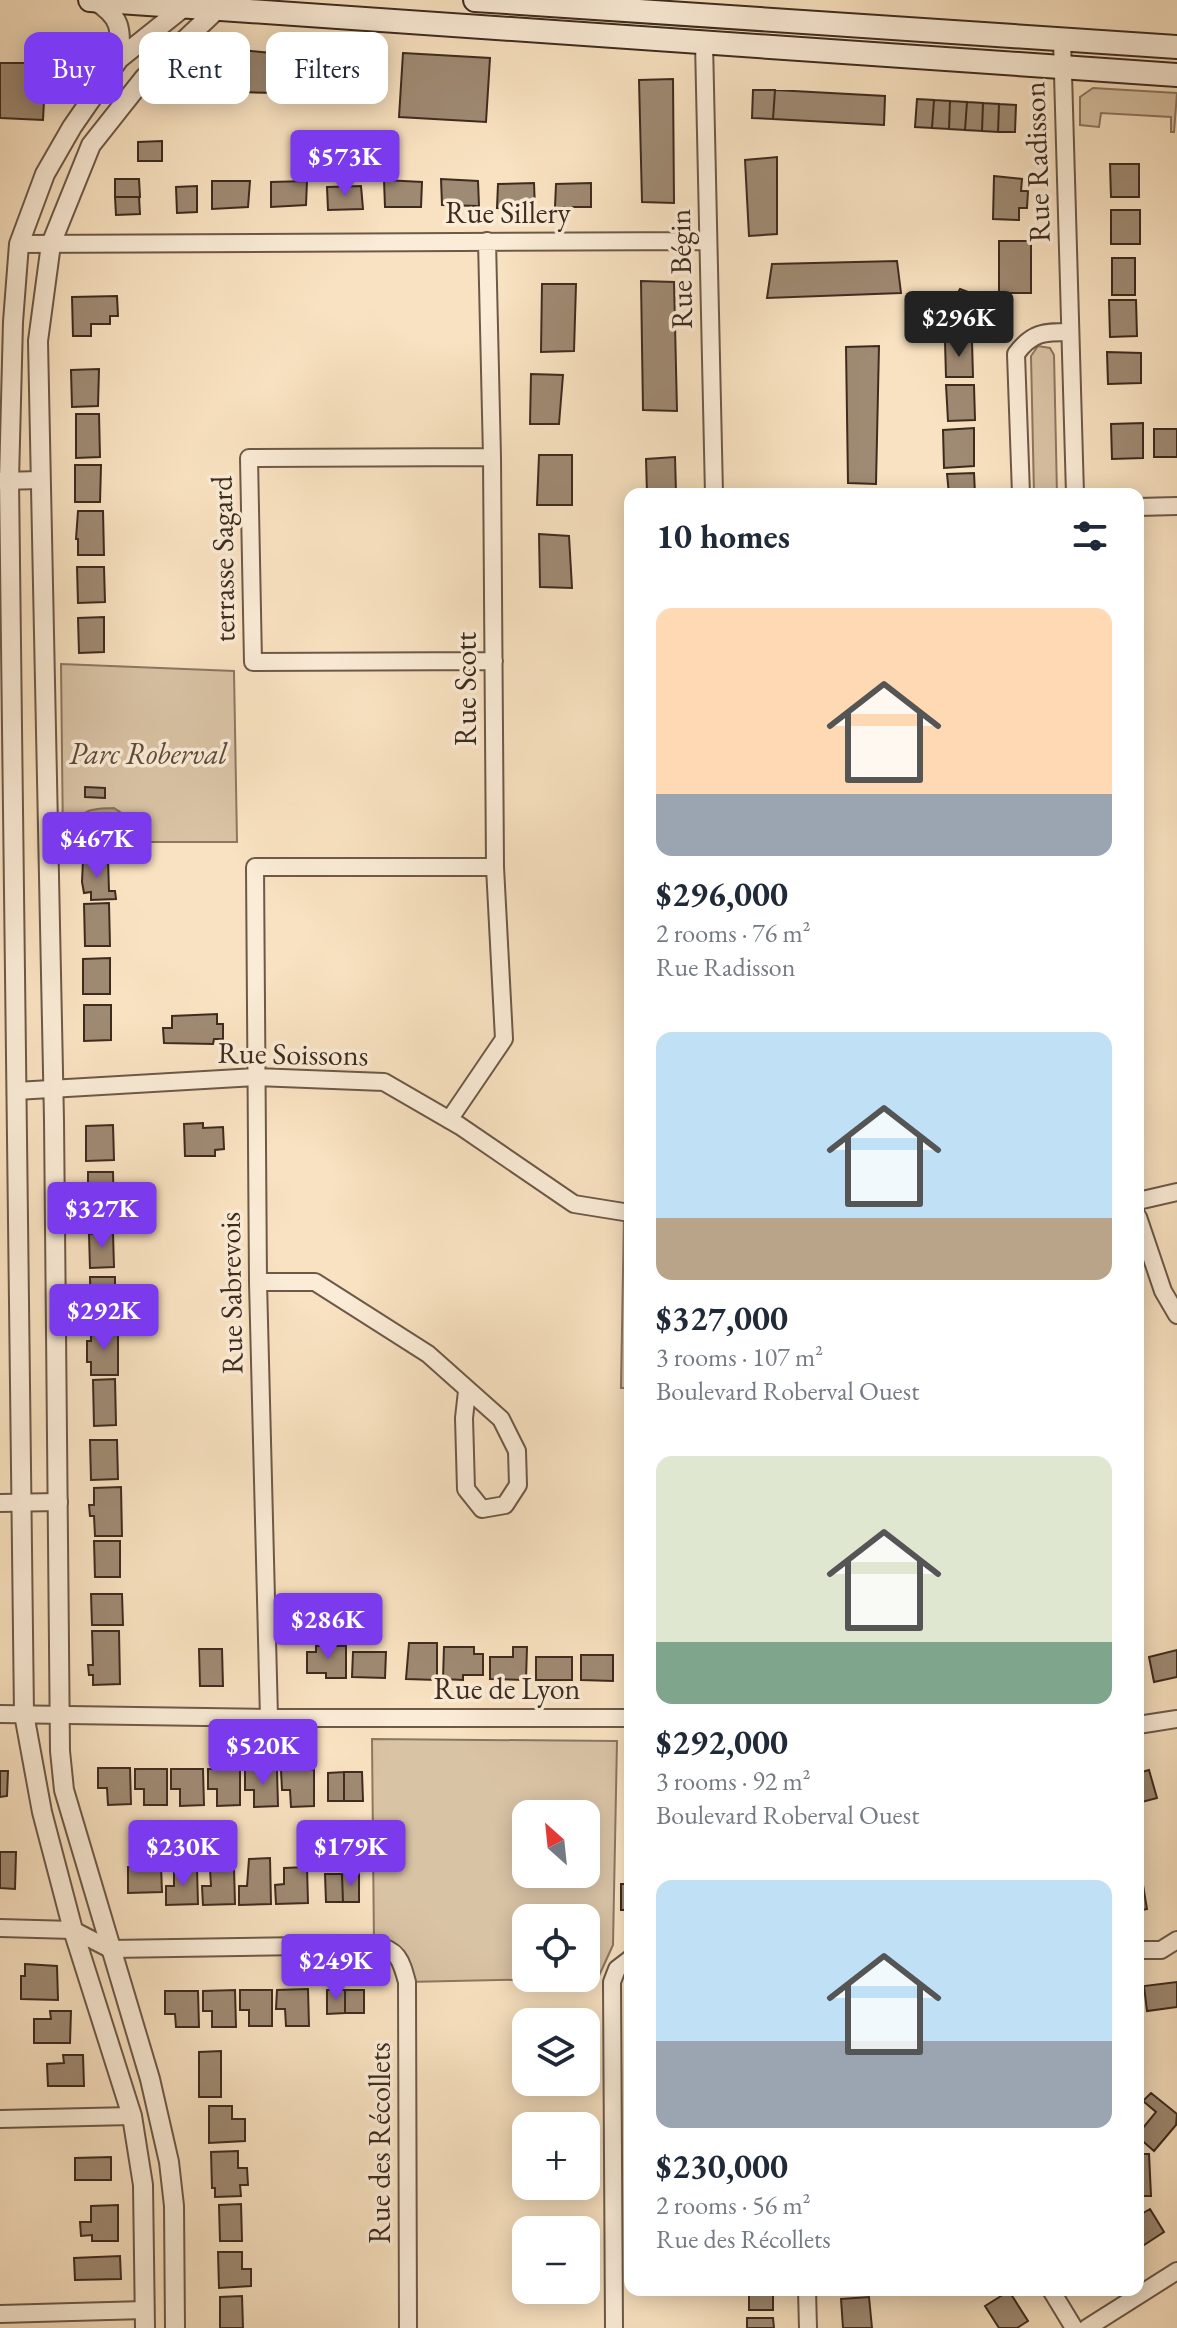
<!DOCTYPE html>
<meta charset="utf-8">
<style>
:root{--surface:#fff;--page:#f6f6f7;--text:#1f2937;--muted:#747a83;--accent:#7c3aed}
body{margin:0;font-family:"EB Garamond",serif;background:var(--page);color:var(--text);height:100vh;display:flex;flex-direction:column;font-size:30px;white-space:nowrap}
*{box-sizing:border-box;margin:0}
p{font-size:26px;color:var(--muted)}
.icon{flex:none;width:44px;height:44px;fill:none;stroke:currentColor;stroke-width:2;stroke-linecap:round;stroke-linejoin:round}
.map{position:relative;flex:1;overflow:hidden}
.side{position:absolute;left:624px;top:488px;width:520px;height:1808px;display:flex;flex-direction:column;background:var(--surface);border-radius:16px;box-shadow:0 4px 20px #0003}
.side>*{flex:none}
.banner{position:absolute;left:24px;top:32px;width:480px;height:72px;display:flex;gap:16px}
.needle{width:52px;rotate:333deg}
.fabs{position:absolute;left:512px;top:1800px;display:grid;gap:16px}
.fabs a{display:grid;place-items:center;width:88px;height:88px;border-radius:16px;background:var(--surface);box-shadow:0 4px 20px #0003;font-size:40px}
.price{position:absolute;translate:-50% -68px;padding:0 18px;border-radius:8px;background:var(--accent);color:#fff;font-size:26px;line-height:52px;filter:drop-shadow(0 2px 4px #0008)}
.price::after{content:'';position:absolute;left:50%;top:48px;width:24px;height:18px;margin-left:-12px;background:inherit;clip-path:polygon(0 0,100% 0,50% 100%)}
.price.current{background:#222;color:#fff}
ul{padding:0;list-style:none}
li{display:grid;align-content:center;gap:16px;height:424px;padding:0 32px}
li span{display:grid;place-items:center;height:248px;border-radius:16px;color:#555}
li>.icon{margin-inline-start:auto}
span .icon{width:144px;height:144px;fill:#fffc;stroke-width:1}
li b{font-size:34px}
h2{display:flex;justify-content:space-between;align-items:center;height:96px;padding:0 32px;font-size:34px}
.tag{padding:0 28px;border-radius:16px;background:var(--surface);box-shadow:0 4px 20px #0003;font-size:28px;line-height:72px}
.tag.current{background:var(--accent);color:#fff}
.map>svg:first-child{display:block}
</style>
<div class="map">
<svg width="1177" height="2328" viewBox="0 0 1177 2328">
<rect width="100%" height="100%" fill="#f9e2c1"/>
<filter id="stains"><feTurbulence type="fractalNoise" baseFrequency=".0025" numOctaves="4"/><feColorMatrix values="0 0 0 0 .2 0 0 0 0 .09 0 0 0 0 .02 0 0 0 .5 -.17"/></filter>
<radialGradient id="worn" r=".72"><stop offset=".6" stop-color="#630" stop-opacity="0"/><stop offset="1" stop-color="#630" stop-opacity=".3"/></radialGradient>
<path fill="#d9c3a5" stroke="#8c7762" stroke-width="2" fill-rule="evenodd" d="M1093,88L1177,93L1174,132H1171V117L1101,113L1099,127L1080,125V97Z
M1038,346L1050,348L1054,355L1057,494H1034L1031,356Z
M61,664L234,671L237,842H63Z
M624,1213H630V1388H621Z
M372,1739L617,1741L613,1945L598,1978L407,1982L402,1963L374,1945ZM526,1814H586V1874H526ZM526,1918H586V1978H526Z"/>
<path fill="#b9a48a" stroke="#88745f" stroke-width="2" d="M114,808L126,816L123,826L106,831L97,839L84,837L77,824C81,807 99,809 114,808Z"/>
<path fill="#9f8a73" stroke="#3e2b1f" stroke-width="2" d="M220,48L321,58L320,94L194,91L193,71Z
M403,53L490,58L486,122L399,117Z
M0,63H46L43,120L0,118Z
M673,79L674,203L642,202L639,80Z
M753,90H775L773,119L752,118Z
M775,90L885,96L884,125L773,119Z
M917,99L934,100L932,128L915,127Z
M934,100L950,101L949,129L932,128Z
M950,101L967,102L965,130L949,129Z
M967,102L983,103L982,131L965,130Z
M983,103L999,104L998,132L982,131Z
M999,104L1016,105L1015,132H998Z
M162,141V161H138V142Z
M777,157V234L749,236L745,160Z
M1110,164H1139V197H1111Z
M994,176L1022,179L1021,191H1028L1027,208H1019V220L993,219Z
M115,179H139L140,197H115Z
M441,179L478,181L479,206L442,205Z
M384,180L422,182L421,207H385Z
M212,181H250L248,207L212,209Z
M307,181L306,205L271,207V182Z
M534,183L535,209L497,208L498,184Z
M591,183V207H555L556,184Z
M197,186V212L177,213L176,187Z
M361,186L363,209L328,210L327,187Z
M115,197H139L140,214L116,215Z
M1111,210H1140V244H1111Z
M999,241H1031V293H999Z
M1112,258H1135V295H1112Z
M897,261L901,293L767,298L772,264Z
M641,281L674,282L677,411L643,410Z
M542,284H576L574,351L541,352Z
M960,289L992,301L976,334L952,323L962,306L953,301Z
M117,296L118,316H110V324H91V336H73L72,297Z
M1109,300H1136L1137,336L1110,337Z
M945,341H972L973,377H946Z
M879,346L876,484L848,483L846,347Z
M1107,352L1141,353V383L1108,384Z
M99,369L98,406L72,407L71,370Z
M531,374L563,375L559,424H530Z
M946,385H974L975,420L948,421Z
M76,414H99L100,457L76,458Z
M1143,423V458L1112,459L1111,424Z
M974,428V466L944,468L943,430Z
M1154,429H1177V457H1154Z
M539,455H572V505H537Z
M675,457L676,494H647L646,459Z
M75,465H101L100,502H75Z
M974,473L975,494H949L947,474Z
M78,511H103L104,555H78V539H76Z
M539,534L569,536L572,588L540,587Z
M77,567H104L105,602L78,603Z
M104,617V652L79,653L78,618Z
M85,787L105,788V798L85,797Z
M108,859L109,891H115L116,899L91,900V892L84,893L82,882L83,860Z
M109,903L110,946H85L84,904Z
M110,958V994H83V959Z
M84,1005H111V1040L84,1041Z
M217,1014V1024H223V1039H214L213,1044L164,1043L163,1028H172V1016Z
M203,1123V1128L223,1127L224,1149L215,1150V1156H185L184,1124Z
M113,1125L114,1160L86,1161V1126Z
M88,1172H113L114,1216H88Z
M113,1233L114,1267L90,1268L89,1234Z
M90,1277H115V1324H91Z
M91,1329H118V1375H91V1362H87V1341H91Z
M115,1379L116,1425L94,1426L93,1380Z
M90,1440H117L118,1479L91,1480Z
M121,1487L122,1536H95L94,1516H90L89,1505H94V1488Z
M94,1541H120V1577H95Z
M91,1594H122L123,1625H92Z
M92,1631H119L120,1684L93,1685V1675H89L88,1665H93Z
M409,1643H437V1680L406,1679Z
M316,1646H346V1678H326V1673H307V1652H316Z
M444,1647H474V1654H483V1675H463V1680L443,1679Z
M513,1647H527L526,1680L490,1679V1657H513Z
M199,1649H222L223,1686H200Z
M1177,1650V1677L1154,1682L1149,1657Z
M353,1652H386L385,1678L352,1677Z
M581,1655H613V1681L581,1680Z
M536,1657H572V1680H536Z
M98,1768H130L131,1804L108,1805L107,1788H98Z
M135,1769H167V1805H144V1789H135Z
M171,1769H203L204,1805L180,1806V1789H171Z
M208,1769H240V1805L217,1806V1789H208Z
M245,1770H277L278,1806L254,1807V1790H245Z
M281,1770H314V1806L291,1807L290,1790H282Z
M1149,1770L1157,1798L1138,1803V1773Z
M0,1771H8L7,1796L0,1797Z
M344,1772V1801H328V1773Z
M344,1772H362L363,1801H344Z
M0,1852H16L15,1889L0,1888Z
M270,1858L271,1904L239,1905V1886H247L249,1859Z
M161,1866L162,1892L128,1893V1867Z
M307,1867L308,1903L276,1904L275,1885L284,1884V1868Z
M197,1868L198,1904L166,1905V1886H174V1869Z
M234,1868L235,1904L203,1905L202,1886H211L210,1869Z
M325,1874H342L343,1902H326Z
M342,1874H359V1902H343Z
M621,1884H630V1910H621Z
M1143,1885L1147,1909L1138,1911V1886Z
M25,1964L57,1966L58,2000L21,1999V1976H25Z
M1177,1982V2007L1147,2011L1144,1986Z
M308,1989L309,2026H286L285,2009H276L277,1990Z
M235,1990L236,2027H212V2011H203V1991Z
M240,1990H272V2026H249V2010H240Z
M327,1990H345V2013L327,2014Z
M345,1990H364V2013H345Z
M165,1991H198L199,2027H176L175,2014H165Z
M50,2011H71L70,2043H34V2019H51Z
M221,2051V2097H199V2052Z
M63,2055H83L84,2086H48L47,2064L64,2063Z
M1151,2093L1177,2114L1176,2125L1154,2151L1138,2137V2134L1156,2112L1143,2101Z
M209,2106H232V2119H245V2141L209,2143Z
M238,2151V2168H247L248,2185H240L241,2196L215,2197V2188H212L211,2152Z
M1138,2154H1149L1151,2196H1138Z
M111,2157V2180H75V2158Z
M241,2204L242,2241H220L219,2205Z
M118,2205V2241H92V2235L81,2236L80,2222H91V2206Z
M1150,2209L1164,2232L1138,2249V2216Z
M218,2252H242V2269H251V2286L219,2288Z
M120,2256L121,2279L75,2280L74,2258Z
M749,2290H773V2310H749Z
M1009,2291L1028,2321L1017,2328H999L985,2306Z
M242,2296L243,2328H220V2297Z
M869,2297L872,2328H843L841,2299Z
M747,2318H773L774,2328H747Z"/>
<g fill="none" stroke-linecap="round" stroke-linejoin="round">
<g stroke="#6d5948" stroke-width="20">
<path id="minor" d="M1062,39L1075,494
M704,43L714,494
M19,244L708,241
M492,457L249,458L253,662L494,661
M0,481L41,480
M1021,494L1016,354C1032,332 1044,332 1070,332
M1138,507L1177,506
M16,1091L256,1077L384,1082L460,1126L574,1204L630,1213
M449,1120L504,1039L495,867L492,457L487,241
M1138,1201L1177,1192
M1138,1217L1163,1291L1177,1315
M258,1282H315L428,1354L501,1419L517,1451L518,1485L505,1505L482,1509L466,1489L464,1418L467,1391
M0,1503L59,1502
M0,1714L269,1718H630
M269,1718L258,1282L255,867H495
M1138,1725L1177,1719
M0,1928L73,1930L110,1949L374,1945C398,1949 401,1960 407,1982L408,2328
M1138,1950H1161L1177,1940
M0,2119L132,2116
M807,2290L808,2328
M1051,2290L1074,2328
M0,2314L145,2310
M614,2328L612,1982L617,1969L630,1959
M1087,2328L1177,2271"/>
</g>
<g stroke="#6d5948" stroke-width="22">
<path id="tertiary" d="M94,0C122,17 121,29 119,59
M145,2328L143,2185L132,2116L73,1930L42,1812L24,1714L9,480L13,322L19,244L45,174L72,127L119,59L189,3
M175,2328L174,2206L169,2162L150,2079L64,1790L60,1751L54,1120L38,341L51,244L91,145L144,78L223,4"/>
</g>
<g stroke="#3e2b1f" stroke-width="26">
<path id="secondary" d="M90,0L1177,75
M475,0L1177,47"/>
</g>
<use href="#minor" stroke="#fbecd7" stroke-width="16"/>
<use href="#tertiary" stroke="#fbecd7" stroke-width="18"/>
<use href="#secondary" stroke="#fbecd7" stroke-width="22"/>
</g>
<g text-anchor="middle" stroke-width="7" stroke-linejoin="round" paint-order="stroke">
<g font-size="30" fill="#3e2b1f" stroke="#fbecd7">
<text transform="translate(1037 162) rotate(-92)" y="10">Rue Radisson</text>
<text x="508" y="223">Rue Sillery</text>
<text transform="translate(681 269) rotate(-91)" y="10">Rue Bégin</text>
<text transform="translate(223 559) rotate(-91)" y="10">terrasse Sagard</text>
<text transform="translate(466 689) rotate(-90)" y="10">Rue Scott</text>
<text transform="translate(293 1054) rotate(1)" y="10">Rue Soissons</text>
<text transform="translate(231 1293) rotate(-91)" y="10">Rue Sabrevois</text>
<text x="507" y="1699">Rue de Lyon</text>
<text transform="translate(380 2143) rotate(-90)" y="10">Rue des Récollets</text>
</g>
<g font-size="30" font-style="italic" fill="#5d493a" stroke="#fbecd7">
<text x="148" y="764">Parc Roberval</text>
</g>
</g>
<rect width="100%" height="100%" filter="url(#stains)"/>
<rect width="100%" height="100%" fill="url(#worn)"/>
</svg>
<div class="fabs">
<a><svg class="needle" viewBox="-14 -14 28 28"><path d="M0-13l5 13h-10z" fill="#e53935"/><path d="M0 13l5-13h-10z" fill="#747a83"/></svg></a>
<a><svg class="icon" aria-label="locate" viewBox="0 0 24 24"><circle cx="12" cy="12" r="6"/><path d="M12 2v4M12 18v4M2 12h4M18 12h4"/></svg></a>
<a><svg class="icon" aria-label="layers" viewBox="0 0 24 24"><path d="M12 4l9 5-9 5-9-5zM3 14l9 5 9-5"/></svg></a>
<a>+</a>
<a>−</a>
</div>
<b class="price" style="left:345px;top:198px">$573K</b>
<b class="price current" style="left:959px;top:359px">$296K</b>
<b class="price" style="left:97px;top:880px">$467K</b>
<b class="price" style="left:102px;top:1250px">$327K</b>
<b class="price" style="left:104px;top:1352px">$292K</b>
<b class="price" style="left:328px;top:1661px">$286K</b>
<b class="price" style="left:263px;top:1787px">$520K</b>
<b class="price" style="left:183px;top:1888px">$230K</b>
<b class="price" style="left:351px;top:1888px">$179K</b>
<b class="price" style="left:336px;top:2002px">$249K</b>
<div class="banner">
<a class="tag current">Buy</a>
<a class="tag">Rent</a>
<a class="tag">Filters</a>
</div>
<section class="side">
<h2>10 homes<svg class="icon" aria-label="filters" viewBox="0 0 24 24"><path d="M4 7h16M4 17h16"/><circle cx="9" cy="7" r="2"/><circle cx="15" cy="17" r="2"/></svg></h2>
<ul>
<li><span style="background:linear-gradient(#ffd9b3 75%,#9aa5b1 0)"><svg class="icon" aria-label="home" viewBox="0 0 24 24"><path d="M3 11l9-7 9 7M6 9v11h12V9"/></svg></span><div><b>$296,000</b><p>2 rooms · 76 m²</p><p>Rue Radisson</p></div></li>
<li><span style="background:linear-gradient(#bfe0f5 75%,#b9a48a 0)"><svg class="icon" aria-label="home" viewBox="0 0 24 24"><path d="M3 11l9-7 9 7M6 9v11h12V9"/></svg></span><div><b>$327,000</b><p>3 rooms · 107 m²</p><p>Boulevard Roberval Ouest</p></div></li>
<li><span style="background:linear-gradient(#dfe7d0 75%,#7fa58c 0)"><svg class="icon" aria-label="home" viewBox="0 0 24 24"><path d="M3 11l9-7 9 7M6 9v11h12V9"/></svg></span><div><b>$292,000</b><p>3 rooms · 92 m²</p><p>Boulevard Roberval Ouest</p></div></li>
<li><span style="background:linear-gradient(#bfe0f5 65%,#9aa5b1 0)"><svg class="icon" aria-label="home" viewBox="0 0 24 24"><path d="M3 11l9-7 9 7M6 9v11h12V9"/></svg></span><div><b>$230,000</b><p>2 rooms · 56 m²</p><p>Rue des Récollets</p></div></li>
</ul>
</section>
</div>
